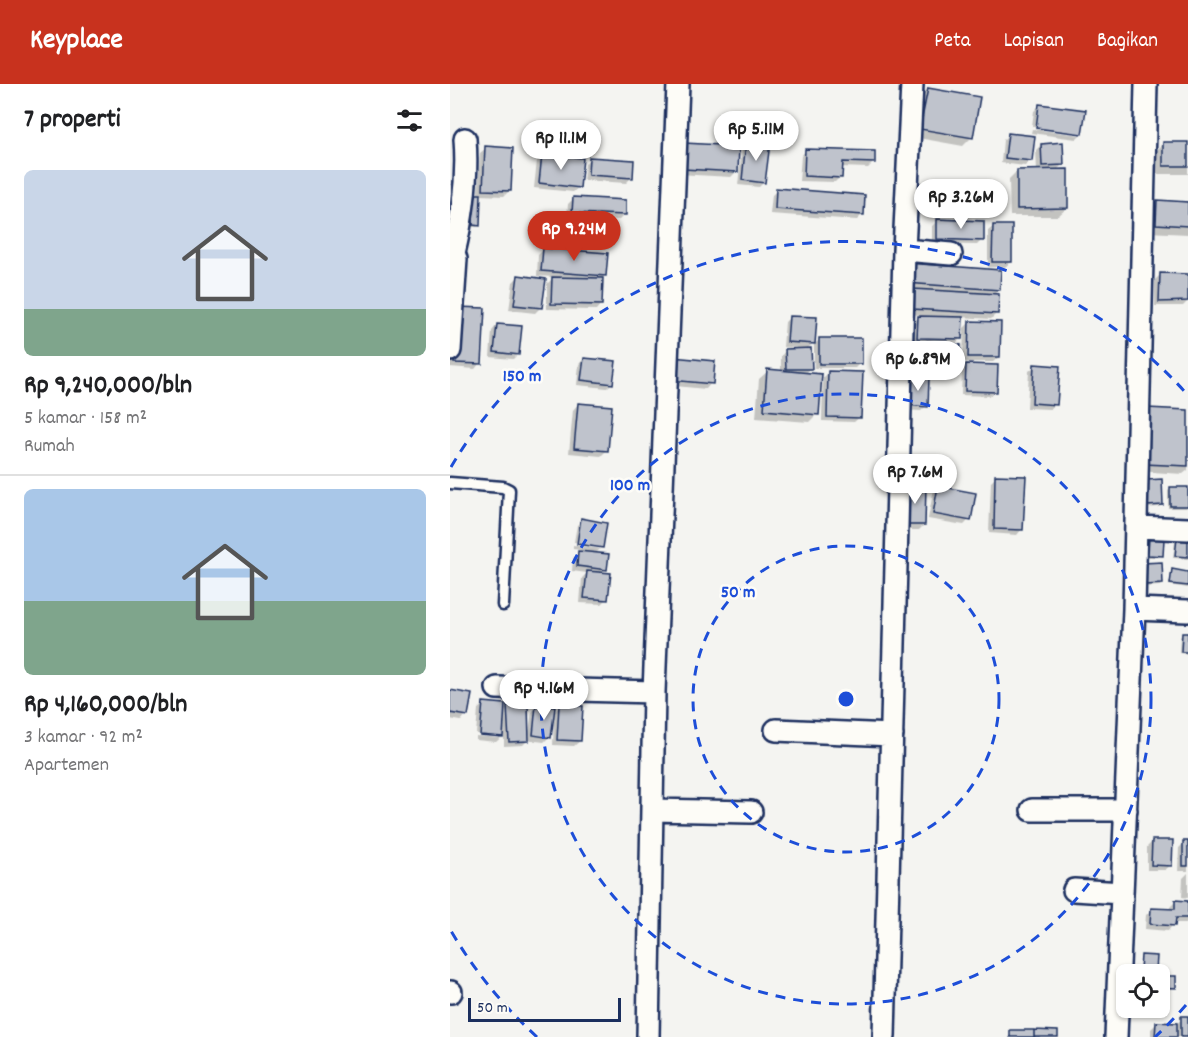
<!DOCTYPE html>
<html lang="id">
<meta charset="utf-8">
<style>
:root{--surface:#fff;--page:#f6f6f6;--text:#202124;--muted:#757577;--line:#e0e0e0;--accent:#c8321e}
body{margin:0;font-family:Dekko,sans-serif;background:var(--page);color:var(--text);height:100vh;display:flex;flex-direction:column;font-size:22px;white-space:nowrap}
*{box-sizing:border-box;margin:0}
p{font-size:20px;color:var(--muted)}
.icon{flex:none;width:33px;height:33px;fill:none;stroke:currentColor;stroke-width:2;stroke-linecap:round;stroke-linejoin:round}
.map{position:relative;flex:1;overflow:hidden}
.side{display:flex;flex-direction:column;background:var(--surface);width:450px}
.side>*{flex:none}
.fabs{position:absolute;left:666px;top:880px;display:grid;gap:12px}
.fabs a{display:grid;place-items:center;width:54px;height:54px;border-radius:9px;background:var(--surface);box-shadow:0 2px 4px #0004;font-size:30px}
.scale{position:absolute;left:18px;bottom:15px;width:153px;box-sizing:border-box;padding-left:6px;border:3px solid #1b2f5e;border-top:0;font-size:16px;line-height:21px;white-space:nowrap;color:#1b2f5e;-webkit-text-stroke:4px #fdfcf7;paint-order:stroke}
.price{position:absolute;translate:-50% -51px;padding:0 14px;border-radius:21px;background:#fff;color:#222;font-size:20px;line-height:39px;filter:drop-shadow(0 2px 3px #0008)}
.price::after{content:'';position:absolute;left:50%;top:36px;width:18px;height:14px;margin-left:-9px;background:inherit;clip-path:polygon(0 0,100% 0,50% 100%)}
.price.current{background:var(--accent);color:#fff}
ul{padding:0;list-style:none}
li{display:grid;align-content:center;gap:12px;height:318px;padding:0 24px}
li+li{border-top:2px solid var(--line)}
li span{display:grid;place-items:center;height:186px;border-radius:9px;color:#555}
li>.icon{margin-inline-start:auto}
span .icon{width:108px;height:108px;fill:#fffc;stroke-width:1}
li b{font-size:26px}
h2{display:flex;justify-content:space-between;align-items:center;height:72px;padding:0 24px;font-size:26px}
header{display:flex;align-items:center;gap:36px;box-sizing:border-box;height:84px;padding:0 30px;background:var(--accent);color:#fff}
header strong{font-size:28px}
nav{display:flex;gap:33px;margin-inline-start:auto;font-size:21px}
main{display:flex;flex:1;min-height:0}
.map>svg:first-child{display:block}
</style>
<header>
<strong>Keyplace</strong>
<nav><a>Peta</a><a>Lapisan</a><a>Bagikan</a></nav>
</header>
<main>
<section class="side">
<h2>7 properti<svg class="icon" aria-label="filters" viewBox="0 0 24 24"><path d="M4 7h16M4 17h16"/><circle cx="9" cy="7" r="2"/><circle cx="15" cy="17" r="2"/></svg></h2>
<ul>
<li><span style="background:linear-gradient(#c9d6e8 75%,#7fa58c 0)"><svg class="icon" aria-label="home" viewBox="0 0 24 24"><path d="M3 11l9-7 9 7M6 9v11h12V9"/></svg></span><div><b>Rp 9,240,000/bln</b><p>5 kamar · 158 m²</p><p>Rumah</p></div></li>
<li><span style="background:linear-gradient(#a9c7e8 60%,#7fa58c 0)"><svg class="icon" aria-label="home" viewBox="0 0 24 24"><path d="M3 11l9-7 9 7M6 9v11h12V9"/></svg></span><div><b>Rp 4,160,000/bln</b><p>3 kamar · 92 m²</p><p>Apartemen</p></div></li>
</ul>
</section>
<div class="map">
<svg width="738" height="953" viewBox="0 0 738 953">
<rect width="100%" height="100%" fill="#f4f4f1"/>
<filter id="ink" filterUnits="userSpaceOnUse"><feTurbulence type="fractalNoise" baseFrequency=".0167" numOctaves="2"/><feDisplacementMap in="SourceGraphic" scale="12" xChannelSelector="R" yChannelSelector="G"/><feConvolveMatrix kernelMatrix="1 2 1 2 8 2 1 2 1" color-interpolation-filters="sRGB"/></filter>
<g filter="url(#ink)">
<path fill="#0003" d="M478,5L521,54L513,62L463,53L470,13Z
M589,22L631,50L626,55L581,49L582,45L629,51V48L582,42L584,27Z
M558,51L580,76L575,82L551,79L553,56Z
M297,59L314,98L309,103L288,101L292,64Z
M714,59H738V90H705V68Z
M235,61L286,88L281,93L228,90Z
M591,61L613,80L607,86L617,124L608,132H560L559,95L567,87H587L586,66Z
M36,64L59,107L54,112L30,111L29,141L27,143H21L22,114L28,112L30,69Z
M356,66L423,79L418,84L391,83L390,93L385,98L349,97L351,72Z
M92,71L129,103L123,108L84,104L87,77Z
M140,74L181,94L176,99L133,96L135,80Z
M327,106L412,131L407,136L320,130L322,111Z
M123,115L174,131L169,136L117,133L118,120Z
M708,117L738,119V150L698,148L700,125Z
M488,136L532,156L527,161L482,160V142Z
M544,142L561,178L555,183H538V147Z
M94,165L154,192L152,194L151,220L146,226L97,225V200L104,193L87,192L88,171Z
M450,188L548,206L543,211L546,230L541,235L511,233L510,255L504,261L508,275L503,280L471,277L472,264L477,259H462L463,239L471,231L457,230Z
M710,191H738V217L733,222H705V196Z
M68,193L90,224L85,229L59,226L63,198Z
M340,233L363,259L356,266L360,285L355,290L367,330L359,338L306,334L309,295L318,287L331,288V272L336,266H349V264L333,263L335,238Z
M519,239L549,273L543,278H513L514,244Z
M47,241L68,270L63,275L40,273L42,247Z
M369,256L410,279L405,284H364V261Z
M0,268L30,279L25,285L0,283Z
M134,275L162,299L157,304L127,301L129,280Z
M263,278L261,299L256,305L215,301Z
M517,282L546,307L540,312L511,311L512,287Z
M585,282L606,320L600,325L577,324L579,287Z
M379,288L410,333L404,338L372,337L373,294Z
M453,300L476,322L471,327L451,326Z
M128,320L157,366L151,372L119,369L123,326Z
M738,328V386L733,390L686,387Z
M546,393L572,445L567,451L539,449L541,398Z
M697,397L711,421L709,423L696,424Z
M488,403L519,436L514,441L478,435L483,409Z
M720,405H738V422L736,424H718V407Z
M450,407L474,441L469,446H450Z
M132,436L152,463L145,470L156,485L151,490L157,515L152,520L130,519L132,494L137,489L122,487L123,474L131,466L123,465V461L150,465V462L124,458L127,441Z
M700,455L711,471L709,473H697V458Z
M728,456L738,457V475L723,474L725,458Z
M711,480L712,499L710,502L692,503Z
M723,487L738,489V504L719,501L721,489Z
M732,551H738V570L729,569L730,553Z
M0,607L16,631L11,637L0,635Z
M34,620L53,627L58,622L77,647H79L82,628L87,623L102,630L109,623L130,657L124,662L103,661L104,638H101L99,653L94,658L78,656L73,661L54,662V651L46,658L26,656V652L49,654V651L26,650L28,625Z
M703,757L721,781L715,786H697V763Z
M734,759H738V787H728L729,764Z
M738,789V814L732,813L733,794Z
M726,817L738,818V839H724L718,847L695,845L696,831L702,825L720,826V823Z
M692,873L704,887L702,889L689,888L690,875Z
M710,893L725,894L724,903L722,905H710Z
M732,934H738V953H701V945L706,940H727Z"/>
<path fill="#bfc3cc" stroke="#1b2f5e" stroke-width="1.5" d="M478,4L530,13L523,54L470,45Z
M589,20L636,26L632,50L586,44Z
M558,49L585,52L582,77L555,74Z
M296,57L320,59L315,99L292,96Z
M613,58L614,81L592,82L591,60Z
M713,58H738V82H713Z
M234,59L289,62L288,88L233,85Z
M35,62L63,64L61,107L33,106Z
M355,65L425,67V79L393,78L392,94L354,92Z
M92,70L133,74L130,104L89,99Z
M139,73L184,76L183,94L138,91Z
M618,85V124L567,125V86Z
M326,104L415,111L414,131L325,125Z
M24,110H31L30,142L23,141Z
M123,113L176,116V131L122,129Z
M707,116L738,118V142L706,140Z
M487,135L534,137V157L487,155Z
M543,141H562V178H542Z
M93,164L158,169L156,192L91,187Z
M457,179L551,186L550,206L456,199Z
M710,189L738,190V217L709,218Z
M68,191L96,195L92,224L64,221Z
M102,193L153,194L152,221L101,220Z
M463,205L549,210L548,230L462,225Z
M7,223L35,224L32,280L4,279Z
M339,232L367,233L365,260L337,258Z
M468,232L513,233L512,255L467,254Z
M519,237L551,238L550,273H518Z
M47,240L72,242L69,271L44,268Z
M369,254H412V280H369Z
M477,257L511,261L510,276L475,272Z
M361,264L362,285H336L335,265Z
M222,273L265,277L263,300L220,296Z
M134,274L166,277L163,300L131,296Z
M516,280L548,281L547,308L515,307Z
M584,280L610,282L607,321L582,319Z
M317,285L372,290L369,331L314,326Z
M378,287L413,288L411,334L377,333Z
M457,293L479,294L478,323L456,321Z
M128,319L162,322L158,367L124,364Z
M697,324L738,326V382L694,380Z
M545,391L576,392L573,446L544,445Z
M712,395L713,421L697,422L696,396Z
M455,401H476L475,441H454Z
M488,402L526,409L521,437L483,430Z
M720,403H738V422H720Z
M131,434L157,439L153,464L127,460Z
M699,454L714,455L713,472L698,471Z
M727,454L738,455V473L725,472Z
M128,467L159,470L157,486L127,482Z
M712,478L713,500L694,501L693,479Z
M722,485L738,488V502L720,500Z
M137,487L161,489L158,516L134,514Z
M732,549H738V568H731Z
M0,606L22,610L18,632L0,629Z
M33,618L55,620L53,653L30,651Z
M78,620L79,657L59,658L57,621Z
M86,621L105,623L101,654L83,651Z
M109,621L133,622L131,657L107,656Z
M702,756H723L722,782L701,781Z
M733,757H738V782H733Z
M725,816L738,817V834H726L725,842L700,840L701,824L725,825Z
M691,871L707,872L706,887H690Z
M710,892H726V904L710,903Z
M731,932H738V953H731Z
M706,938L727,939V953H705Z
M560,946H584V953H560Z
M584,946L608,947V953H584Z"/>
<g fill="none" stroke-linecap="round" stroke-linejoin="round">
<g stroke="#1b2f5e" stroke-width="15">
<path id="lane" d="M0,399L53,403L59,406L53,521"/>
</g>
<g stroke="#1b2f5e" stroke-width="26">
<path id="street" d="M454,166L501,170
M0,167L4,169L6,175L0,266
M4,169C13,131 18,94 15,55
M686,443L738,445
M684,525L738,527
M47,604L204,608
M326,646L442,651
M202,726L301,728
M582,726H676
M624,806L672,809
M0,908H1
M198,953L204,608L228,0
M434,953L454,166L462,0
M666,953L684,525L696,0"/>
</g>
<use href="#lane" stroke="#fdfcf7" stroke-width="10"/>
<use href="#street" stroke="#fdfcf7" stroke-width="21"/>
</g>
</g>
<g fill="none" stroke="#1d4ed8" stroke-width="3" stroke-dasharray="10 8">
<circle cx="396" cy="615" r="153"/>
<circle cx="396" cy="615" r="305"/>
<path d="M736 921A458 458 0 0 1 705 953M87 953A458 458 0 0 1 1 847M1 383A458 458 0 0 1 736 309"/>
</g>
<circle cx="396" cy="615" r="9" fill="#1d4ed8" stroke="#fdfcf7" stroke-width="3"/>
<g font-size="18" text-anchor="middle" font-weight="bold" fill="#1d4ed8" stroke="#fdfcf7" stroke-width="5" stroke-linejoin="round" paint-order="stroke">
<text x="72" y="297">150 m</text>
<text x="180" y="406">100 m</text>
<text x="288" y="513">50 m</text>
</g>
</svg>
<div class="fabs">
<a><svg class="icon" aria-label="locate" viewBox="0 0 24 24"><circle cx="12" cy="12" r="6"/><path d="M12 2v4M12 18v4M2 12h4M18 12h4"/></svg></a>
</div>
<div class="scale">50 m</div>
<b class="price" style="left:306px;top:78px">Rp 5.11M</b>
<b class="price" style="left:111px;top:87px">Rp 11.1M</b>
<b class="price" style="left:511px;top:146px">Rp 3.26M</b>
<b class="price current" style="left:124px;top:178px">Rp 9.24M</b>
<b class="price" style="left:468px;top:308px">Rp 6.89M</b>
<b class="price" style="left:465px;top:421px">Rp 7.6M</b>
<b class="price" style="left:94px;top:637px">Rp 4.16M</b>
</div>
</main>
